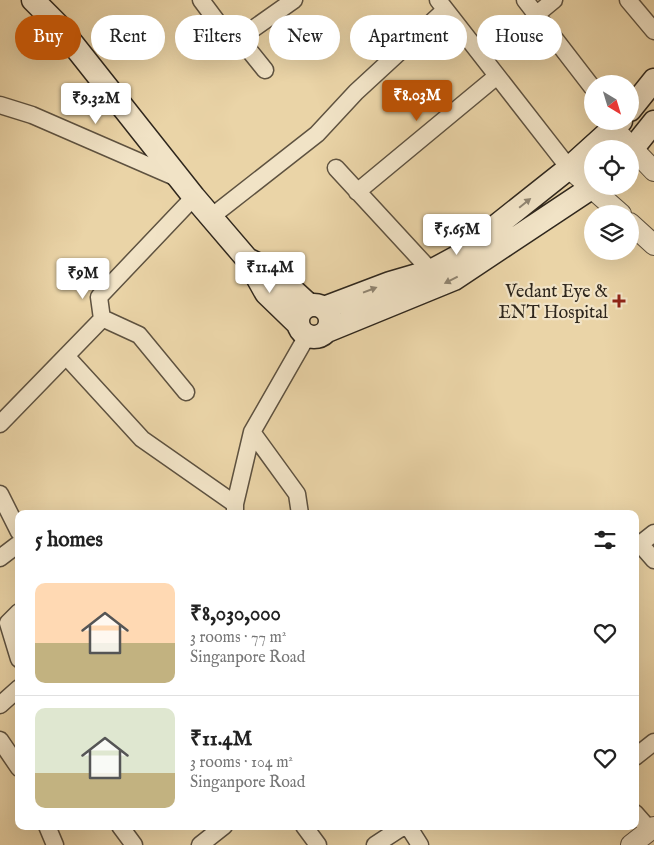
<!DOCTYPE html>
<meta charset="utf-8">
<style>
:root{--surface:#fff;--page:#f6f6f6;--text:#222;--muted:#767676;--line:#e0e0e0;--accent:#b45309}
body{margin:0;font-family:"IM FELL English",serif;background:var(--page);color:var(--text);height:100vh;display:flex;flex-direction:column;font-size:19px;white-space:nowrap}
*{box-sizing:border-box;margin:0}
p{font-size:16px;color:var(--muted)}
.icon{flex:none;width:28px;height:28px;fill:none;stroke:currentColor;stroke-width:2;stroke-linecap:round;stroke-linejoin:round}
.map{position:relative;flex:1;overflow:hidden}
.details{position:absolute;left:15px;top:510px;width:624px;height:320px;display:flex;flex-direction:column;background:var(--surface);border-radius:10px;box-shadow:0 5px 20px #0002}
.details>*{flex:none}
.top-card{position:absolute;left:15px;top:15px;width:625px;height:45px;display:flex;gap:10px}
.needle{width:32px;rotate:142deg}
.buttons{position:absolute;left:584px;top:75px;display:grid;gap:10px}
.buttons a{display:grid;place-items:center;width:55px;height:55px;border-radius:50%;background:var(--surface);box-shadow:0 5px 20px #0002;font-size:25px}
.price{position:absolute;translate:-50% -42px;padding:0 11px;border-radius:5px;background:#fff;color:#222;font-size:16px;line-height:32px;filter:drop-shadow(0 1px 2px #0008)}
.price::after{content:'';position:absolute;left:50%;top:30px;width:15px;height:11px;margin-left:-8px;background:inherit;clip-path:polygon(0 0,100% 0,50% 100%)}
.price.selected{background:var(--accent);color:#fff}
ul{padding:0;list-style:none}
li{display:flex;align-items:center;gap:15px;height:125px;padding:0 20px}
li+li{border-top:1px solid var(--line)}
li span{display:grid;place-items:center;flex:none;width:140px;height:100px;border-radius:10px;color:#555}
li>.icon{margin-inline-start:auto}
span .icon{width:60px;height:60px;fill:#fffc;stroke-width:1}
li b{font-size:21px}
h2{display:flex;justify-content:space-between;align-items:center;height:60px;padding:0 20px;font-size:21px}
.pill{padding:0 18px;border-radius:22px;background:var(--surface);box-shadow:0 5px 20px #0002;font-size:18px;line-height:45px}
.pill.selected{background:var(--accent);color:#fff}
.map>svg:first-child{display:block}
</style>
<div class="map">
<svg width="654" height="845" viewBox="0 0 654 845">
<rect width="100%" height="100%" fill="#ead4a7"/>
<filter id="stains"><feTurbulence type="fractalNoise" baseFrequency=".004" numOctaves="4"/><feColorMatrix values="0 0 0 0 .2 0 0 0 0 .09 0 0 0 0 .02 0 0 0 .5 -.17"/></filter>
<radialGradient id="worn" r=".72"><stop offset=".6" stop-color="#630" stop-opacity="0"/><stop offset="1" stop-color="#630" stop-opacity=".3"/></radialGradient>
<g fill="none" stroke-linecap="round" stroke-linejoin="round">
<g stroke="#5e5240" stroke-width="19">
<path id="minor" d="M201,0L233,43L294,0
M438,0L569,168
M525,0L592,87
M628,0L654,31
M537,14L554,0
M240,39L265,70
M0,105L32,115L177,178
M336,168L431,271
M357,192L497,76
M211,217L317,134L356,92L445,10
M102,318L139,335L186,392
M66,356L142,439L235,504
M0,424L102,319L99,297L194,197
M252,432L297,494L300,514
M0,494L19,532
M235,514V504L252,432L307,336
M640,544L654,560
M635,548L654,533
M0,558L17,545
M19,612L8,623L19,659
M0,705L19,688
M0,740L19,768
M635,757L654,742
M635,813L650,830
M47,826L55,845
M120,826L134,845
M304,826L318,845
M408,826L420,845
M200,845L224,826
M375,845L404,826"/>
</g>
<g stroke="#5e5240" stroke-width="22">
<path id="tertiary" d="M614,129L654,171
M569,168L621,214
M630,223L654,245
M631,845L654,827"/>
</g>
<g stroke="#2f271d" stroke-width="25">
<path id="secondary" d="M33,0L57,24L194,197L247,259L266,293L297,323
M630,110L654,80
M630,152L654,122
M247,259L273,272L309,305
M298 321a16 16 0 1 1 32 0a16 16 0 1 1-32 0Z
M324,308L390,283L431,271L457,257L569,168L621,121
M327,331L454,279L594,186"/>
</g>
<use href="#minor" stroke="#f1e3c6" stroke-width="16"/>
<use href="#tertiary" stroke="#f1e3c6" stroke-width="20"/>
<use href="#secondary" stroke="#f1e3c6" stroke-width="22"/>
</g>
<defs><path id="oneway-solid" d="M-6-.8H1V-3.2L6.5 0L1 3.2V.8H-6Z" transform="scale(1.25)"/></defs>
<g fill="#908572">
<use href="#oneway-solid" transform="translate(525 203) rotate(-39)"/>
<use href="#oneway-solid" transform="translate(451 280) rotate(153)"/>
<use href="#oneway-solid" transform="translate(370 290) rotate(-21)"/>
</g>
<path fill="#8f2418" stroke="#f1e3c6" stroke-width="2" d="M616.5 293.5h5v5h5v5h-5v5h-5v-5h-5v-5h5z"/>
<g text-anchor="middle" stroke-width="4.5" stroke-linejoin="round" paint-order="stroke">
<g font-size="18" fill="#2f271d" stroke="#f1e3c6" text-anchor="end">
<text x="608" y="297">Vedant Eye &amp;<tspan x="608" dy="21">ENT Hospital</tspan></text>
</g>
</g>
<rect width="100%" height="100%" filter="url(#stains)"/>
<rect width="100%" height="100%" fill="url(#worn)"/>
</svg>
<div class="buttons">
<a><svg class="needle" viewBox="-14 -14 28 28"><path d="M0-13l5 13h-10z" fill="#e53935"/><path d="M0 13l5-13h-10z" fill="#767676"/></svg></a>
<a><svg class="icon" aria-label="locate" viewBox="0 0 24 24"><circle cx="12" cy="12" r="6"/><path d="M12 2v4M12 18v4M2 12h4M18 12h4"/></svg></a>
<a><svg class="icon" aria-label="layers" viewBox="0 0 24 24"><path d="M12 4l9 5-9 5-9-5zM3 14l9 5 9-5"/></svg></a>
</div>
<b class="price selected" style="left:417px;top:122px">₹8.03M</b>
<b class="price" style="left:96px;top:125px">₹9.32M</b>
<b class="price" style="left:457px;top:256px">₹5.65M</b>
<b class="price" style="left:270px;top:294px">₹11.4M</b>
<b class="price" style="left:83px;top:300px">₹9M</b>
<div class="top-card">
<a class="pill selected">Buy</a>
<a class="pill">Rent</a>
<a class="pill">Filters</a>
<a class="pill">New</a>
<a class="pill">Apartment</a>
<a class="pill">House</a>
</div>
<section class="details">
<h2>5 homes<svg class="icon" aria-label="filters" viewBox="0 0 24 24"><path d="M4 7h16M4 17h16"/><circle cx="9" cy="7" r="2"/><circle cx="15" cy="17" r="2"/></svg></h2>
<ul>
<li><span style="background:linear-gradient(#ffd9b3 60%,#c2b280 0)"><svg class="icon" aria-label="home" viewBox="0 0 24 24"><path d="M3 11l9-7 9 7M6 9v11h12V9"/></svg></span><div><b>₹8,030,000</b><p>3 rooms · 77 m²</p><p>Singanpore Road</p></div><svg class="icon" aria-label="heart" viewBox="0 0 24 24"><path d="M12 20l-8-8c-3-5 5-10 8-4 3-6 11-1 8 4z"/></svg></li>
<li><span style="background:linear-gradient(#dfe7d0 65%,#c2b280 0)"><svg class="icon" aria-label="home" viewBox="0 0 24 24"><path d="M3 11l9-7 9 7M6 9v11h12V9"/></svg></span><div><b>₹11.4M</b><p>3 rooms · 104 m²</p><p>Singanpore Road</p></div><svg class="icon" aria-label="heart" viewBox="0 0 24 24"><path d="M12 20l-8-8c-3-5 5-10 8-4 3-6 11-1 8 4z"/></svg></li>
</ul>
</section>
</div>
